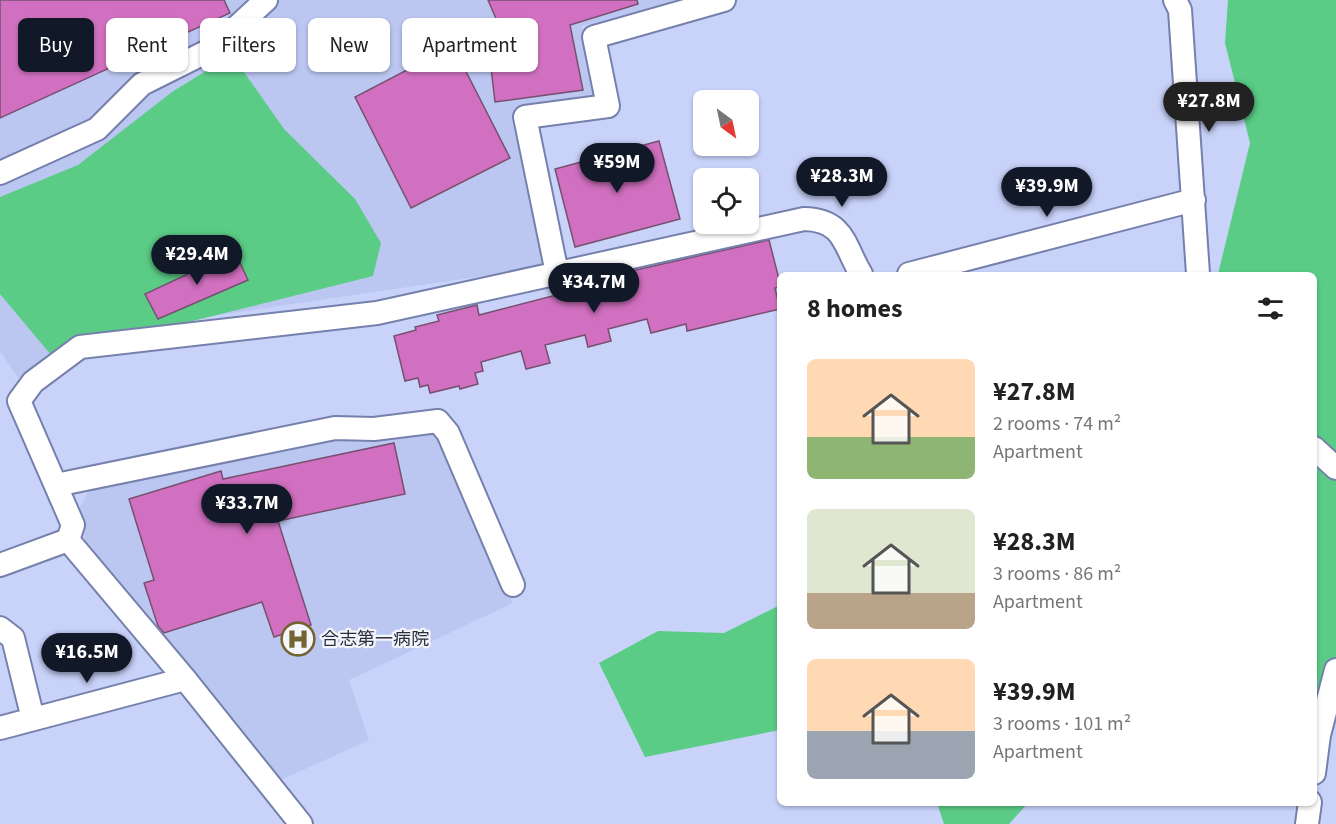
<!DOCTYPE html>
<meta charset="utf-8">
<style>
:root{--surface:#fff;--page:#f6f6f6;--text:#222;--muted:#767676;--accent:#111827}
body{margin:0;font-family:"Source Sans 3","Noto Sans JP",sans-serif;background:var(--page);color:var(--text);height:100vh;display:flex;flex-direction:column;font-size:22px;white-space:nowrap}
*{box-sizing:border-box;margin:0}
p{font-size:20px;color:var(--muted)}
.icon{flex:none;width:33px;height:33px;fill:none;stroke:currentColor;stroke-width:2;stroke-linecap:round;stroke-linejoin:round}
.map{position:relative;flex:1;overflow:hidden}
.details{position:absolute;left:777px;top:272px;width:540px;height:534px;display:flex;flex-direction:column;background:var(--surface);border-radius:9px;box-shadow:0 2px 4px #0004}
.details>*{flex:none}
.banner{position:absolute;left:18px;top:18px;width:570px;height:54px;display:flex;gap:12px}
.needle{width:39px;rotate:147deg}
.controls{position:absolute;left:693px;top:90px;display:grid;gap:12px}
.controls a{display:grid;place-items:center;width:66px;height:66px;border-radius:9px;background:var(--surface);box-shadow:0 2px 4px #0004;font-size:30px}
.price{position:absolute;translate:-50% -51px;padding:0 14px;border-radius:21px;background:var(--accent);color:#fff;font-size:20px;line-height:39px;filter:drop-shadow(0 2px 3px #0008)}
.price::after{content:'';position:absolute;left:50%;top:36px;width:18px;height:14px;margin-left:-9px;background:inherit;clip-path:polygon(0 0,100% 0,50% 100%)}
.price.active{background:#222;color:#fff}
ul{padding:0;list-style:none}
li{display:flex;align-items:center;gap:18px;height:150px;padding:0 30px}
li span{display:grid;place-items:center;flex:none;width:168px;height:120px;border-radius:9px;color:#555}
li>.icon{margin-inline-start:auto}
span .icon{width:72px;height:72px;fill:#fffc;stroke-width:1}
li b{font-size:26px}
h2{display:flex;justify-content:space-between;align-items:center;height:72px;padding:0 30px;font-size:26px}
.pill{padding:0 21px;border-radius:9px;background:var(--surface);box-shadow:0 2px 4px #0004;font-size:21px;line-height:54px}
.pill.active{background:var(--accent);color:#fff}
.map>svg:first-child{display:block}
</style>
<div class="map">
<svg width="1336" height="824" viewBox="0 0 1336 824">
<rect width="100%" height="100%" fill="#c9d3fa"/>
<path fill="#bbc6f1" d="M0,0H677L582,26L595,98L514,108L543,267L71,337L21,382L0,351Z
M439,428L513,603L349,680L369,740L281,780L190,675L87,548L79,509L93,483L319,436L377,441Z"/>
<path fill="#5acc86" d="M1228,0H1336V704L1314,706V274H1218L1250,143L1225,43Z
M232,55L284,129L355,199L381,243L373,276L52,356L0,294V197L78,165L172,92Z
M780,605V730L645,757L599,663L658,631L724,633Z
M937,803V802L1028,803L1009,824H944Z"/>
<path fill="#d170c0" stroke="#77506f" stroke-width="1.5" d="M0,0H224L230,13L0,118Z
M488,0H637L638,4L570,25L583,90L495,102L488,42L504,37Z
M453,46L510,158L411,208L355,97Z
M659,141L680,219L575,247L555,169Z
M769,240L780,283V287L775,288L780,309L687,331L686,324L651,333L647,319L608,329L611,341L588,347L585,335L545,345L550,363L526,369L521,351L481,362L483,371L475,373L478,384L460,389L459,386L430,393L428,385L420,387L418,378L405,381L394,336L416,330L415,327L439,321L437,315L477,305L479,315L599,284L598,279L627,272Z
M235,252L248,280L158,319L145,294Z
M394,443L405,494L278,521L311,625L274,637L262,602L164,633L158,626L144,583L154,580L129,499L221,471L223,479Z"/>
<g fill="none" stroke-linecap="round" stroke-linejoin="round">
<g stroke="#7680ac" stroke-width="26">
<path id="minor" d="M1175,0L1180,10L1198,274
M0,173L97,129L142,84L214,48L266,0
M557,273L525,117L608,106L594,37L724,0
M909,274L1194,200
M1314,448L1336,468
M56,485L335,428L374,429L438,421L448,433L513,585
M68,540L73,525L19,401L33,382L80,347L377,313L804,219C845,220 844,246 861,274
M68,540L185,679L301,824
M0,565L68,540
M0,628L13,638L33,719
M0,728L185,679
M1314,773L1319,735L1336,670
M1307,824L1310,802"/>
</g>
<use href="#minor" stroke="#fff" stroke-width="22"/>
</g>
<defs>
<g id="hospital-ring" transform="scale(1.725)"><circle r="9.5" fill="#f4f6fb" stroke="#736432" stroke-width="1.5"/><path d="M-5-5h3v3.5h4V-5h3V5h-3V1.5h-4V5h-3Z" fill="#736432"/></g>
</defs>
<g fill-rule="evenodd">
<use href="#hospital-ring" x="298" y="639"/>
</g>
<g text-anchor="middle" stroke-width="4.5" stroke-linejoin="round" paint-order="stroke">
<g font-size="18" fill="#292d40" stroke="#f4f6fb" text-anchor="start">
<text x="321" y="645">合志第一病院</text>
</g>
</g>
</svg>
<div class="controls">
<a><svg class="needle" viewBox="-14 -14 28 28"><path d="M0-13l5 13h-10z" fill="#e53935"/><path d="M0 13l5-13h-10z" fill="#767676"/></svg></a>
<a><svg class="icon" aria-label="locate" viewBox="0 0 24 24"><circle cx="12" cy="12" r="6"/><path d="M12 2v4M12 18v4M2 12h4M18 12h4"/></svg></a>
</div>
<b class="price active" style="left:1209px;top:133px">¥27.8M</b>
<b class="price" style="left:617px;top:194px">¥59M</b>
<b class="price" style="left:842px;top:208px">¥28.3M</b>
<b class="price" style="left:1047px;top:218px">¥39.9M</b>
<b class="price" style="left:197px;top:286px">¥29.4M</b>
<b class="price" style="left:594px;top:314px">¥34.7M</b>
<b class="price" style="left:247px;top:535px">¥33.7M</b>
<b class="price" style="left:87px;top:684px">¥16.5M</b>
<div class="banner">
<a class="pill active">Buy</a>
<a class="pill">Rent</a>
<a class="pill">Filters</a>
<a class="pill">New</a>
<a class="pill">Apartment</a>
</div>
<section class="details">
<h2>8 homes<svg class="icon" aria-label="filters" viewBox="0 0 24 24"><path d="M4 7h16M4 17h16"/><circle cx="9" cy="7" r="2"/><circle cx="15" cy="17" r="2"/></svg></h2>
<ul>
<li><span style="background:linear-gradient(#ffd9b3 65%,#8fb573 0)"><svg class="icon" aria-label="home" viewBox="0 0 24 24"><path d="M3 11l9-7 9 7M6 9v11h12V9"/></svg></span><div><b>¥27.8M</b><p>2 rooms · 74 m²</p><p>Apartment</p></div></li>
<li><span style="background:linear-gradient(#dfe7d0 70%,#b9a48a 0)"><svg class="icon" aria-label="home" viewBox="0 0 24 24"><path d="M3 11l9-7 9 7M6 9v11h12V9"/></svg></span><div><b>¥28.3M</b><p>3 rooms · 86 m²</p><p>Apartment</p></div></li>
<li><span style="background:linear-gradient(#ffd9b3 60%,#9aa5b1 0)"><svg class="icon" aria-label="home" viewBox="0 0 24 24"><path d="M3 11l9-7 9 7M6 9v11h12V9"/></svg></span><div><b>¥39.9M</b><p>3 rooms · 101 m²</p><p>Apartment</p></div></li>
</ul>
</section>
</div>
